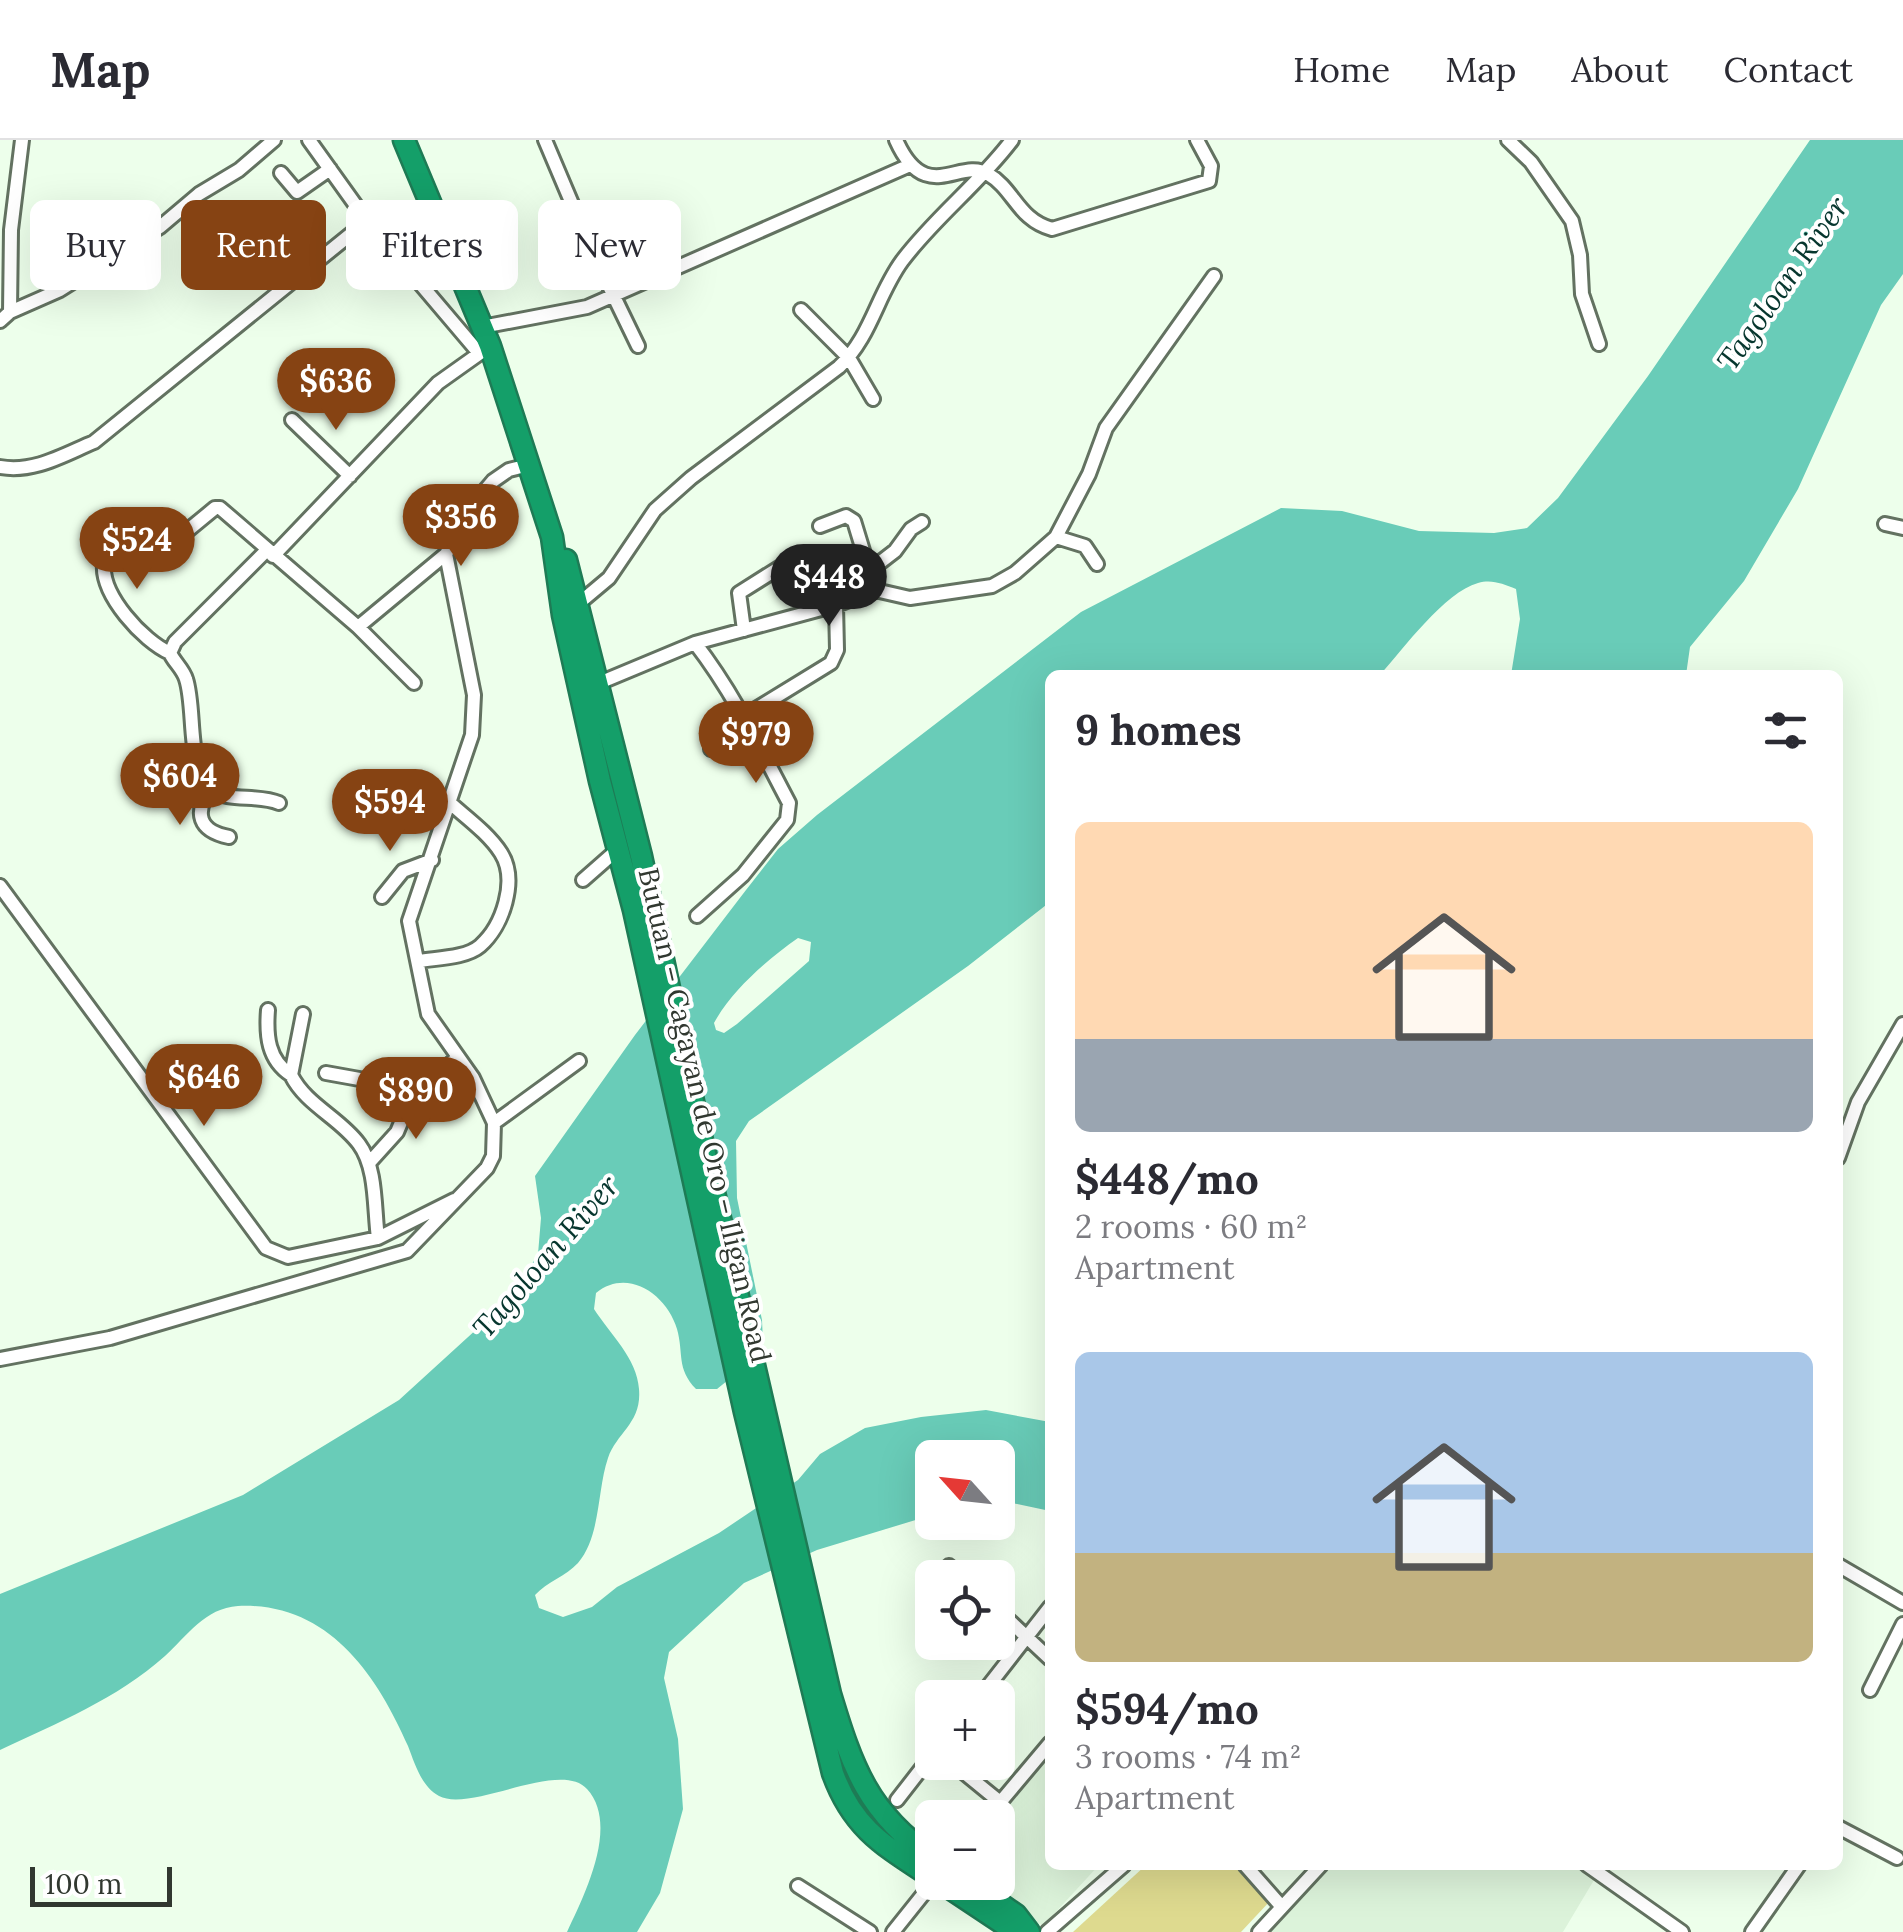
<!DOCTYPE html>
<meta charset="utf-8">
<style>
:root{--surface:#fff;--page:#f2f2f3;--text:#2b2b33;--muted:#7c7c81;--line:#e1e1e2;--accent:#864313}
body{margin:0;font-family:Lora,serif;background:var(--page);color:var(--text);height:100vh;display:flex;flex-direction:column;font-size:38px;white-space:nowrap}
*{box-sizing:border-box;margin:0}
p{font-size:32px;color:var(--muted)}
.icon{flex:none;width:55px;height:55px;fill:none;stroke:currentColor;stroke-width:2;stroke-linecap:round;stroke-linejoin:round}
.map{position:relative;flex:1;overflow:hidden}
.panel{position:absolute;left:1045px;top:530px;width:798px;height:1200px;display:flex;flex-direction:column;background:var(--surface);border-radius:15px;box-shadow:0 10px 40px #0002}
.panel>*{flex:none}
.banner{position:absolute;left:30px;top:60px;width:865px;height:90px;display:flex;gap:20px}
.needle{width:65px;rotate:297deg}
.fabs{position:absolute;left:915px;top:1300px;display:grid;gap:20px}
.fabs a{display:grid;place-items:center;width:100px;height:100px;border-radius:15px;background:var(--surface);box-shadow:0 10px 40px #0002;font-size:50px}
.scale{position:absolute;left:30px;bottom:25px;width:142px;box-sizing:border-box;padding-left:10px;border:5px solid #313830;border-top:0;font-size:28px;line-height:35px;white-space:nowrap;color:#313830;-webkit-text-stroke:8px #fff;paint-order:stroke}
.price{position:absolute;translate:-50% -85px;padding:0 22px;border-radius:35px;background:var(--accent);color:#fff;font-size:32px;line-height:65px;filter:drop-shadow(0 2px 5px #0008)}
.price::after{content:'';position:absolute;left:50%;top:60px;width:30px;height:22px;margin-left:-15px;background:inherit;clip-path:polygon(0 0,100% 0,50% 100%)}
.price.current{background:#222;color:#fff}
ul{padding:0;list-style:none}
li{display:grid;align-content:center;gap:20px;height:530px;padding:0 30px}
li span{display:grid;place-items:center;height:310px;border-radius:15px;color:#555}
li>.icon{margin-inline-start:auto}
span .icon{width:180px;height:180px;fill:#fffc;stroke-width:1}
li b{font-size:42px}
h2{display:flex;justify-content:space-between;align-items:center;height:120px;padding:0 30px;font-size:42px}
.chip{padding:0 35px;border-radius:15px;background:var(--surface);box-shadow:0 10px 40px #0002;font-size:35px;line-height:90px}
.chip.current{background:var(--accent);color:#fff}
header{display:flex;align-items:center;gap:60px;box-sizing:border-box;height:140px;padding:0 50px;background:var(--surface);border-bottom:2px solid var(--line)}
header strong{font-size:48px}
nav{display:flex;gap:55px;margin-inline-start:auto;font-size:35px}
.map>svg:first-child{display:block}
</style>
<header>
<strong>Map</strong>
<nav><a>Home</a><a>Map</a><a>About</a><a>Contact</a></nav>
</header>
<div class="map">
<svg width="1903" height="1792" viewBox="0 0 1903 1792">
<rect width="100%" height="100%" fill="#edffeb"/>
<path fill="#dcf3da" d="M1050,1615V1725H1099L1043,1786L977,1743L998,1742L997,1677Z
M1331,1725H1582L1597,1735L1563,1792H1271Z"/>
<path fill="#deda8f" d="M1146,1725H1238L1271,1760L1241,1792H1073Z"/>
<path fill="#69ccb8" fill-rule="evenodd" d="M1810,0H1903V134L1881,165L1798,349L1744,441L1690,507L1686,535H1511L1520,479L1516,449C1503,444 1492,439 1478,443C1445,452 1403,509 1380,535H1050V762L968,826L749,981L736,1001L737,1058L762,1180L763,1203L758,1216L717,1249H696C676,1228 684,1214 677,1189C667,1155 628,1127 596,1153L594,1169C610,1194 637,1218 639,1249C642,1283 617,1292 608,1318C597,1350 601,1396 578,1423C566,1436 547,1442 535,1455L539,1468L563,1477L592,1467L617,1447L719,1393L798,1340L820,1314L865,1288L921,1277L986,1270L1050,1282V1371L998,1360V1318H932V1375L817,1410L744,1443L669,1512L664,1538L678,1599L683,1669L660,1753L637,1792H567C584,1756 620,1685 587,1649C560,1619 471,1673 439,1656C421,1646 415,1624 408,1606C376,1533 327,1462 238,1466C205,1468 187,1496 165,1516C117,1559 57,1583 0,1610V1454L243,1355L399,1260L512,1157L538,1114L541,1078L535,1036L635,895L746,750L778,709L817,675L1081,472L1281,368L1342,371L1419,391L1494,393L1527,388L1558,358L1648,236ZM798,798L811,802L809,821L737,884L724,893L716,890L714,883C732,850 768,819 798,798Z"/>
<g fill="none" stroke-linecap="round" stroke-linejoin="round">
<g stroke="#637261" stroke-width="18">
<path id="minor" d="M309,0L367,81L479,213
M545,0L592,111L638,206
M896,0C926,67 959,17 988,34C1014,49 1018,80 1052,89L1209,41L1211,26L1197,0
M1508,0L1531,22L1572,81L1580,115L1582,154L1599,204
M281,33L297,52L330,29
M801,170L849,218L873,259
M10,172L60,150L160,87L199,54L239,30L274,0
M0,181L10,172L11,90L22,0
M482,187L587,167L910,25
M292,280L350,336
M0,327C34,333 63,315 94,302L367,81
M1885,384L1903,388
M141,396L104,424C101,455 143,501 170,513
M1056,397L1085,406L1097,424
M170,405L215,368H220L358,487L414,543
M267,410L175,502L170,513C174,522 183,529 186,539C196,569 186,630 212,650C228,662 258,654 279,663
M273,416L438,243L490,206
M869,431L895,411L911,389L922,382
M875,450L910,458L992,446L1015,433L1056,397L1089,334L1106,288L1214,136
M578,464L609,438L655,370L691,338L839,227C871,197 877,155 902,121C935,77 979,44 1012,0
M358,487L446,414L476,361L493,341L509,330L529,325
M744,490L739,453L793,419
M695,503C733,552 760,608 789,663L787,680L743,735L697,776
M599,543L695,503L836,465L875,450L854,381L846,376L820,386
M743,577L831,523L837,510L836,465
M711,609L746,582
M211,649C193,673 199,691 229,697
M583,740L616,711
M0,746L266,1108L288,1117L378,1098L454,1060
M382,757L403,731L432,720
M419,821C437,818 466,818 480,806C503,786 518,740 501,713C489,694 467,678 450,663
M268,870C266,896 268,920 291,935
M303,874L291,935C306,965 340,978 359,1004C377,1028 374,1069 378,1098
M326,933L415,949L430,942L457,918
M494,983L579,921
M1838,1018L1858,962L1903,884
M369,1023L397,992L415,949
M0,1219L110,1198L407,1111L487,1028L493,1016L494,983L473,938L428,874L409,781L472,595L474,555L446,414
M1838,1425L1903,1463
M949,1426L962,1438
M998,1470L1050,1519
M1870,1550L1903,1484
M979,1558L1050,1467
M951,1622L1000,1662
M897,1660L932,1615
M987,1678L1050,1603
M1838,1687L1897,1718
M1245,1725L1282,1767
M1587,1725L1682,1792
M798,1746L870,1792
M893,1792L933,1742
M1047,1792L1124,1725
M1259,1792L1321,1725
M1752,1792L1799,1725"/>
</g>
<g stroke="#1e7b55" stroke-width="25">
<path id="highway" d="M404,0L490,206L552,397L563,475L600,641L634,770L745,1272L833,1633C853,1689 885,1706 932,1737
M566,420L641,716L694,966L830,1554C852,1627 868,1673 932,1717
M941,1742L1007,1786L1023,1792
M969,1742L1016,1775L1029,1792"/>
</g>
<use href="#minor" stroke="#fff" stroke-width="12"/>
<use href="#highway" stroke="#149f69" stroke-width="20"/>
</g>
<g text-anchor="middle" stroke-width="8" stroke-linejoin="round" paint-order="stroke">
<g font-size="28" fill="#313830" stroke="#fff">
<text transform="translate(705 975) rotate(77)" y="10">Butuan – Cagayan de Oro – Iligan Road</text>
</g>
<g font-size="30" font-style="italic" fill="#06362e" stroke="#fff">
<text transform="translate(1783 144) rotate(-55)" y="10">Tagoloan River</text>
<text transform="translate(546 1117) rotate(-49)" y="10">Tagoloan River</text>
</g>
</g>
</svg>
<div class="fabs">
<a><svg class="needle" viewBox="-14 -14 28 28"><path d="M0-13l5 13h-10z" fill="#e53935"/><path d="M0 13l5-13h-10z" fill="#7c7c81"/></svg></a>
<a><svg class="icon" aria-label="locate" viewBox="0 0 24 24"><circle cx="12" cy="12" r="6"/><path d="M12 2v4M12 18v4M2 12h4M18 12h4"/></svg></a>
<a>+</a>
<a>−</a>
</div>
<div class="scale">100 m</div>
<b class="price" style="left:336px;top:293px">$636</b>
<b class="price" style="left:461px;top:429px">$356</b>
<b class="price" style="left:137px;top:452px">$524</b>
<b class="price current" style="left:829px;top:489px">$448</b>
<b class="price" style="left:756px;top:646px">$979</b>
<b class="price" style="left:180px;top:688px">$604</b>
<b class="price" style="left:390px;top:714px">$594</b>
<b class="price" style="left:204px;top:989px">$646</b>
<b class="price" style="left:416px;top:1002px">$890</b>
<div class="banner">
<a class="chip">Buy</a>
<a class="chip current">Rent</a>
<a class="chip">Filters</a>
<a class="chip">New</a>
</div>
<section class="panel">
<h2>9 homes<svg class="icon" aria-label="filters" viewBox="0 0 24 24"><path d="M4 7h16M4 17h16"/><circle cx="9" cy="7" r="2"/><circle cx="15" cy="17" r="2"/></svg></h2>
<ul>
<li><span style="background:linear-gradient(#ffd9b3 70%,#9aa5b1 0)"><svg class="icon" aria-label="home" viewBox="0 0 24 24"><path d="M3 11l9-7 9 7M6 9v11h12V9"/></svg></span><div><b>$448/mo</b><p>2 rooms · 60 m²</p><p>Apartment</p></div></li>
<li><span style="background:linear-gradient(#a9c7e8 65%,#c2b280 0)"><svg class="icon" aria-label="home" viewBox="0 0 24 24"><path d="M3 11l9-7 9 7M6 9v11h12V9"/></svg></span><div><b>$594/mo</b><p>3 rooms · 74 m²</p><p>Apartment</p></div></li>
</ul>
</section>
</div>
